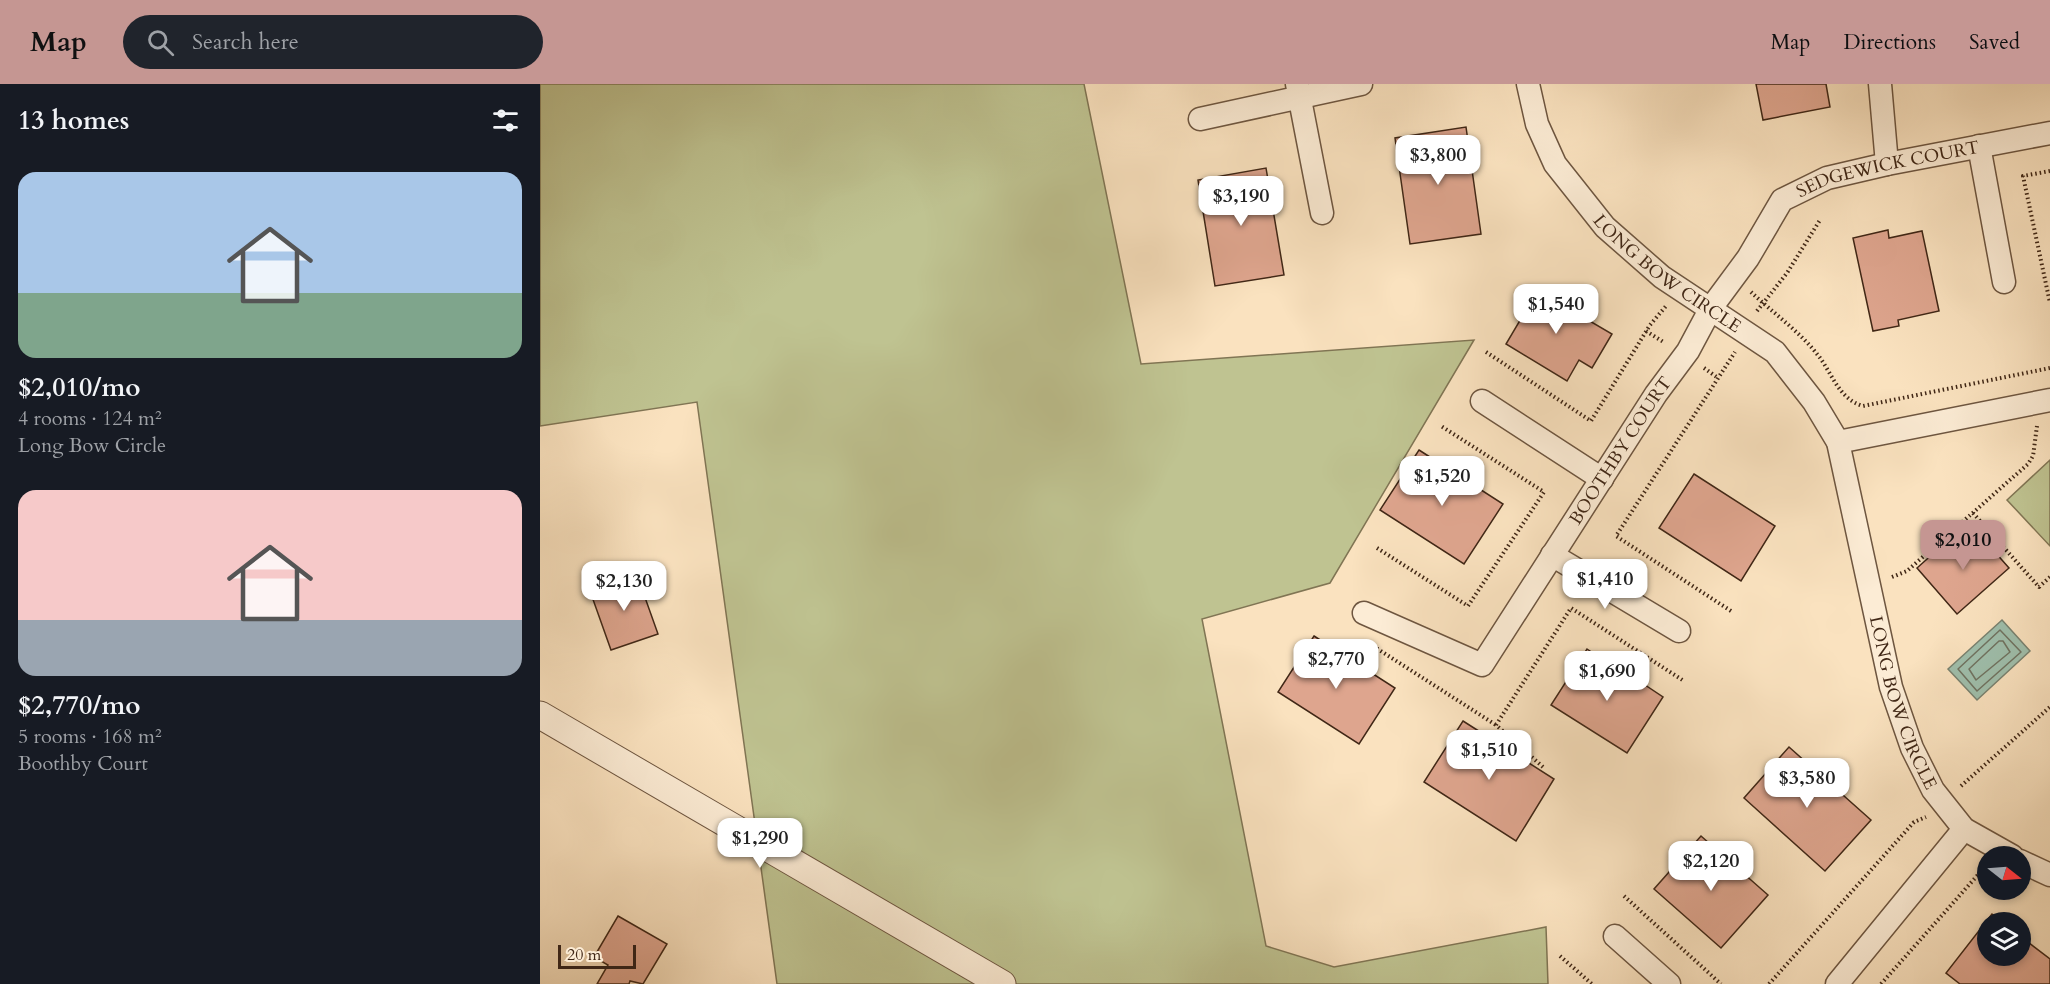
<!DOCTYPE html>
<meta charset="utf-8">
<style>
:root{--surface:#171b24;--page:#20242c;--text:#f1f3f6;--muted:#9ea1a6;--accent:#c59692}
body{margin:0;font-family:Cardo,serif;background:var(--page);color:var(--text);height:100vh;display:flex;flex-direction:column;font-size:22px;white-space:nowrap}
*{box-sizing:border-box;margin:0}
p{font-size:20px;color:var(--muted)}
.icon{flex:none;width:33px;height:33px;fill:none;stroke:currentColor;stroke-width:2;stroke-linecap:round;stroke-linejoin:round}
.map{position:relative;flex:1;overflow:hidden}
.side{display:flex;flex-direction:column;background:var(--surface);width:540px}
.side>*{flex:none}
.needle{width:39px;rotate:107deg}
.controls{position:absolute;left:1437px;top:762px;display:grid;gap:12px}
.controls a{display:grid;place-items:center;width:54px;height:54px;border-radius:50%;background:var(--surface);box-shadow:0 3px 9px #0003;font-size:30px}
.scale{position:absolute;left:18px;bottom:15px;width:78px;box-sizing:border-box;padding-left:6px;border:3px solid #402716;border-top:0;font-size:16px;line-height:21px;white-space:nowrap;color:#402716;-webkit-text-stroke:4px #fcecd5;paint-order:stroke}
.price{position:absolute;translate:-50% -51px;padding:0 14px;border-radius:12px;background:#fff;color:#222;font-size:20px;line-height:39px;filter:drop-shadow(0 2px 3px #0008)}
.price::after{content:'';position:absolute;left:50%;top:36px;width:18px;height:14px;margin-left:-9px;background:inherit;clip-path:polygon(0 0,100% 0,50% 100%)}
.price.on{background:var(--accent);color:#111}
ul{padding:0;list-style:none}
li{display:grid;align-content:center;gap:12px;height:318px;padding:0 18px}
li span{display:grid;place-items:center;height:186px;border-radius:18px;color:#555}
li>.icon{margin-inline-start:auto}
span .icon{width:108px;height:108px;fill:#fffc;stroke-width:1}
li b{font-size:26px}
h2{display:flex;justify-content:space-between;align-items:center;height:72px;padding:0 18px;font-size:26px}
header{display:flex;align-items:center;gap:36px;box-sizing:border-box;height:84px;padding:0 30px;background:var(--accent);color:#111}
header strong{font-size:28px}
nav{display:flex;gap:33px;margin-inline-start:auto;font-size:21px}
.search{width:420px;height:54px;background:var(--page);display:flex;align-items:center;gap:15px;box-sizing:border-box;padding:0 21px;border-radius:33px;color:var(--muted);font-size:22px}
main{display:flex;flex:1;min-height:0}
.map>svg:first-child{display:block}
</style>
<header>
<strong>Map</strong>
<div class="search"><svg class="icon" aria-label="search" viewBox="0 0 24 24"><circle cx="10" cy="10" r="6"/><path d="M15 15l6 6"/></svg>Search here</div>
<nav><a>Map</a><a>Directions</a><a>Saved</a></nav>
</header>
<main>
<section class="side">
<h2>13 homes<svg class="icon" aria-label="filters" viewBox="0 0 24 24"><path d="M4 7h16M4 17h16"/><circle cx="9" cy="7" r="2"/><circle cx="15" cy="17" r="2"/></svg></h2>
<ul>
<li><span style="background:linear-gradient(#a9c7e8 65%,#7fa58c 0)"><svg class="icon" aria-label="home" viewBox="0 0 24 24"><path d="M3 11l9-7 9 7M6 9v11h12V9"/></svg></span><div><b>$2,010/mo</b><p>4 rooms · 124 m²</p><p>Long Bow Circle</p></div></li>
<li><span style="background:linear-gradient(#f6c9c9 70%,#9aa5b1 0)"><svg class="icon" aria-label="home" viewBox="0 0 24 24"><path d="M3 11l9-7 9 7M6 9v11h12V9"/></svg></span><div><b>$2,770/mo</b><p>5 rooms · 168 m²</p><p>Boothby Court</p></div></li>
</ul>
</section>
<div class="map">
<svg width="1510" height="900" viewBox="0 0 1510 900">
<rect width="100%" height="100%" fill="#fae2bf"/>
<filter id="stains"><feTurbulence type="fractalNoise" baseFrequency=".00333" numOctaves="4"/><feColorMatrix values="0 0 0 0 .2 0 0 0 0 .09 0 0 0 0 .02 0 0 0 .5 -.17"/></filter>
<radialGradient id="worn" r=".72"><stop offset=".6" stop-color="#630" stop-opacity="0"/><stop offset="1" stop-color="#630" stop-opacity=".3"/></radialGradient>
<path fill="#bfc391" stroke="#807554" stroke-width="1.5" d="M0,0H544L601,280L934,256L790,499L662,535L726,862L794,883L1006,843L1008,900H237L157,318L0,342Z
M1510,376V462L1467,416Z"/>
<path fill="#9fbfac" stroke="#798270" stroke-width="1.5" d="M1462,536L1490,567L1437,616L1408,585Z"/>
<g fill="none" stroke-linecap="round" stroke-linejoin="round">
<path stroke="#707361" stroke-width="1.5" d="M1460,546L1481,568L1437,607L1418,585Z
M1459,557H1463L1470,568L1436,596L1429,585Z"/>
</g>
<path fill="#dea58e" stroke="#402716" stroke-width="1.5" d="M1216,0H1286L1290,23L1223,36Z
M926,43L941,150L870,160L855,54Z
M726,84L744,191L675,202L658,96Z
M1348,146L1349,154L1382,147L1399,227L1358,236L1359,242L1333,247L1313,154Z
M990,202L1072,250L1052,284L1039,276L1027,297L966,260L985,228L978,223Z
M879,366L963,420L924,480L840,426Z
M1154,390L1235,442L1201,497L1119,444Z
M1439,450L1469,484L1417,530L1377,484L1414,451L1425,463Z
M97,491L118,550L71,566L50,507Z
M774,552L855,604L819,660L738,608Z
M1047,565L1062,575L1061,577L1100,602L1102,599L1123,613L1087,669L1011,621Z
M923,637L1014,695L976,757L884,698Z
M1249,663L1331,736L1285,787L1204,714Z
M1161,752L1228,811L1181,864L1114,805Z
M1452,830L1463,838H1448V872H1480V852L1510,875V900H1420L1406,889Z
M78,832L127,860L103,900L90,897L89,900H57L68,881L54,873Z"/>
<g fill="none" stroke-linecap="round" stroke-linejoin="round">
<g stroke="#6e5640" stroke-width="25">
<g id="minor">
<path d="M757,0L782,129"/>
<path id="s1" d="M988,0L997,40L1015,80L1065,143L1122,193L1235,268L1274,318L1298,358L1351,603L1372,664L1393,706L1424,745L1472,772"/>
<path d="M1340,0L1347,80"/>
<path d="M660,35L821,0"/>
<path d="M1439,62L1464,198"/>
<path d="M942,317L1062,395"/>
<path d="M1298,358L1510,316"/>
<path d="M1012,471L1139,547"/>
<path id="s2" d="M824,529L942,581L1116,310L1148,267L1171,224L1208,174L1242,116L1287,94L1347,80L1510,49"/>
<path d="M1480,777L1510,791"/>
<path d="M1075,852L1129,900"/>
<path d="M1297,900L1424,745"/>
</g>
</g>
<g stroke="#6e5640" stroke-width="29">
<path id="tertiary" d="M0,631L462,900"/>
</g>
<path stroke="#402716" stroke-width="4" stroke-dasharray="1.5 3" stroke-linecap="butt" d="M1510,87L1483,92L1510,219
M1211,208C1232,228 1259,247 1277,270C1292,288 1298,315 1323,322L1510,284
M1217,227L1247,189L1280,136
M1106,247L1125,259
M946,268L1051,337L1110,241L1126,222
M1164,284L1178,294
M1433,429L1499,503L1510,493
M837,464L928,522L1004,408L901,342
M1352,493L1367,487L1488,380L1493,372L1497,342
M1191,527L1076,452L1195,268
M833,562L956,641
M1003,683L956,641L1031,524L1144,597
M1421,702L1510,623
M1084,812L1181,900
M1020,872L1052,900
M1229,900L1374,738L1386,733
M1341,900L1444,784"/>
<use href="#minor" stroke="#fcecd5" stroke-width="22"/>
<use href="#tertiary" stroke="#fcecd5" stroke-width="27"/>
</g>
<g text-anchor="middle" stroke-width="4.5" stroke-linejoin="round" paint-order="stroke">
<g font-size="18" fill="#402716" stroke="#fcecd5">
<text dy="6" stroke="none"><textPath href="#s2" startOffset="794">SEDGEWICK COURT</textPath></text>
<text dy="6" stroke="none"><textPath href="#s1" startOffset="243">LONG BOW CIRCLE</textPath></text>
<text dy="6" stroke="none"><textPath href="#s2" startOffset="384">BOOTHBY COURT</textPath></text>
<text dy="6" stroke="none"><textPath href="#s1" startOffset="756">LONG BOW CIRCLE</textPath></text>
</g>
</g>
<rect width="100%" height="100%" filter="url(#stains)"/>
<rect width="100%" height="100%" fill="url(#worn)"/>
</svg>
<div class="controls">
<a><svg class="needle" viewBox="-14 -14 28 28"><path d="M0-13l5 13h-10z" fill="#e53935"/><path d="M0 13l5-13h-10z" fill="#9ea1a6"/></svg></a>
<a><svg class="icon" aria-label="layers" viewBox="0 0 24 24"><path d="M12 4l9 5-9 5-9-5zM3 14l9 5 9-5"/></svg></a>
</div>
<div class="scale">20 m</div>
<b class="price" style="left:898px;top:102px">$3,800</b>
<b class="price" style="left:701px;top:143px">$3,190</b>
<b class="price" style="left:1016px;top:251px">$1,540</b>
<b class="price" style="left:902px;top:423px">$1,520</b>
<b class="price on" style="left:1423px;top:487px">$2,010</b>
<b class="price" style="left:1065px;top:526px">$1,410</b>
<b class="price" style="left:84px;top:528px">$2,130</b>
<b class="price" style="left:796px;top:606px">$2,770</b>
<b class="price" style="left:1067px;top:618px">$1,690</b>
<b class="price" style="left:949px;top:697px">$1,510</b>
<b class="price" style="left:1267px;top:725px">$3,580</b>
<b class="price" style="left:220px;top:785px">$1,290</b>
<b class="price" style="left:1171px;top:808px">$2,120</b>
</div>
</main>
